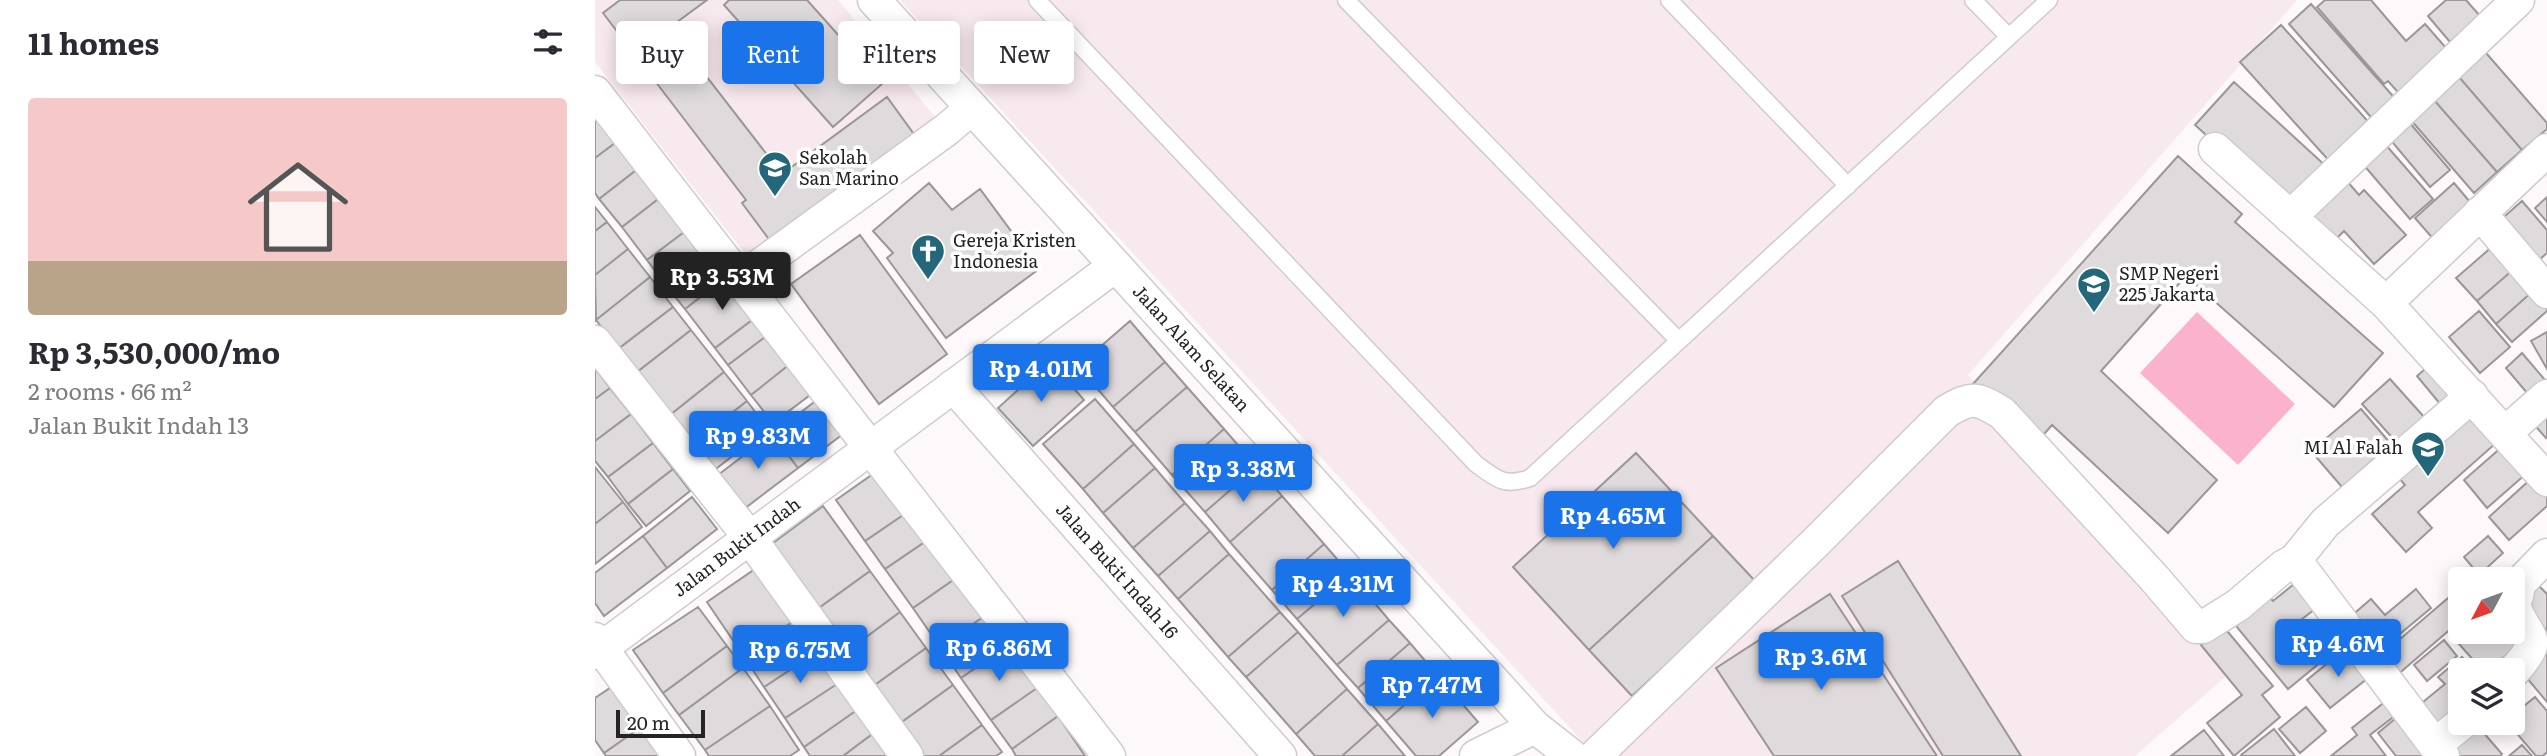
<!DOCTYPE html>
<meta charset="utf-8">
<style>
:root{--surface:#fff;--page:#f2f2f3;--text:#2b2b33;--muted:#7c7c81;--accent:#1a73e8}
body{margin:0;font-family:Literata,serif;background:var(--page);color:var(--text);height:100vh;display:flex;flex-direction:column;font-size:26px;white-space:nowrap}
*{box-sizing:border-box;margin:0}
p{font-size:23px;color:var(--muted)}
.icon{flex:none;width:38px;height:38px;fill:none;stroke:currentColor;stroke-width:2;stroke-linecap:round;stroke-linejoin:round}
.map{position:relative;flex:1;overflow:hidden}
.panel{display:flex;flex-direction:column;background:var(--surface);width:595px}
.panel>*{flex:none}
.hud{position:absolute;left:21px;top:21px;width:665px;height:63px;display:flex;gap:14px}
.needle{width:46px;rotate:229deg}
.buttons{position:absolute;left:1853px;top:567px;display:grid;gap:14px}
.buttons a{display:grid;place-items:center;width:77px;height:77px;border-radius:7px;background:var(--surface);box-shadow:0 4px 18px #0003;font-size:35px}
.scale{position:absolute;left:21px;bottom:18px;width:89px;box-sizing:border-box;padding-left:7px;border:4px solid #252424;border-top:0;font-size:19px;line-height:24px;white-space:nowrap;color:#252424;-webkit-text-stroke:5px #fff;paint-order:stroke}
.price{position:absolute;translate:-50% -60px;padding:0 16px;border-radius:7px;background:var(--accent);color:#fff;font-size:23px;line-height:46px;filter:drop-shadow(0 2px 4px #0008)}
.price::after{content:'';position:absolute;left:50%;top:42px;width:21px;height:16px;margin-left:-10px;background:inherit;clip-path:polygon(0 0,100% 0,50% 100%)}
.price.active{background:#222;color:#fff}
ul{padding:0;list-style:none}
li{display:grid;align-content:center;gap:14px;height:371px;padding:0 28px}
li span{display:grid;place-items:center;height:217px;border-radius:7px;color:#555}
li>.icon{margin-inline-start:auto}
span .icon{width:126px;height:126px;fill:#fffc;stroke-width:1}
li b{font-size:30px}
h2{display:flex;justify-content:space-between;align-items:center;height:84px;padding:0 28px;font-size:30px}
.chip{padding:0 24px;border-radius:7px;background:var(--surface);box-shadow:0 4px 18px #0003;font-size:24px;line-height:63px}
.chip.active{background:var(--accent);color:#fff}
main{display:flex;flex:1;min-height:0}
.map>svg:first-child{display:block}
</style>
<main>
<section class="panel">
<h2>11 homes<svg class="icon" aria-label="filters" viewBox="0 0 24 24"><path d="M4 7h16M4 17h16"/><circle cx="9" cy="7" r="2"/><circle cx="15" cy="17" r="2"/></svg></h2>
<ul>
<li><span style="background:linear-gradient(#f6c9c9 75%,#b9a48a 0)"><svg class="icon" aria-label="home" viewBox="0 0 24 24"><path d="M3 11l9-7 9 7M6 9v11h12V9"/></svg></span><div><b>Rp 3,530,000/mo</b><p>2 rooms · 66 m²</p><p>Jalan Bukit Indah 13</p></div></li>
</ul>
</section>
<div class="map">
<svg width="1952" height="756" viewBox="0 0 1952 756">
<rect width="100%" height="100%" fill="#fdf8fa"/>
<path fill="#f7e9ed" d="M0,0H243L350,129L160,266L0,62Z
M305,0H1702L1373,375L1645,664L1540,756H1001Z"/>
<path fill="#fab2cd" d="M1602,312L1700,404L1643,465L1545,373Z"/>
<path fill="#dfdadc" stroke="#9b9698" stroke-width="2" d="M25,0H112L74,28L187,174L292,97L321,137L176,242L147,203L151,200L8,13Z
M134,0H212L287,84L238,127L129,5Z
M1730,0H1776L1811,41L1830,24L1859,57L1810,100L1793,81L1789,84L1722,7Z
M1851,0H1871L1885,16L1855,42L1833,16Z
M1716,4L1805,104L1782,124L1694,24Z
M1686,25L1778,127L1737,164L1645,62Z
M1885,46L1952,123V129L1927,150L1858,70Z
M1858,70L1927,150L1902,172L1832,92Z
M1639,82L1733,168L1695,211L1600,125Z
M1832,92L1902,172L1879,193L1809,112Z
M8,112L28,137L0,158V118Z
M1808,115L1855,170L1835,187L1788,131Z
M28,137L49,164L4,199L0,193V158Z
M1790,144L1838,199L1815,219L1767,163Z
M1583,156L1647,214L1640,222L1788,353L1739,407L1591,276L1506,371L1622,480L1573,533L1457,425L1442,442L1378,384Z
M49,164L71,193L27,227L4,199Z
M1746,174L1764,195L1769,190L1811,235L1779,264L1749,231L1735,245L1704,212Z
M334,183L357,210L385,189L444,269L351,338L292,258L298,253L278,231Z
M1859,183L1880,208L1841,242L1820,218Z
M71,193L97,226L52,260L27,227Z
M1952,197V222L1940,208Z
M1927,201L1952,230V253L1937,266L1901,224Z
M0,207L12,222L0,231Z
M12,222L33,249L0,275V231Z
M97,226L115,250L70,284L52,260Z
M265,235L352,354L284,404L196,284Z
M1898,246L1919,269L1882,301L1861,278Z
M33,249L55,277L1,320L0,275Z
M115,250L134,275L90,309L70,284Z
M1919,269L1938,291L1901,324L1882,301Z
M134,275L165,314L120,348L90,309Z
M55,277L78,307L23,349L1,320Z
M1938,291L1952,308V311L1917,342L1901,324Z
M78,307L96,330L42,372L23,349Z
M1884,311L1915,347L1885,373L1854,337Z
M165,314L178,331L133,365L120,348Z
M535,321L570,362L518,407L483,366Z
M96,330L129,372L75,415L42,372Z
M178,331L200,360L156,395L133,365Z
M1952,332V369L1936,341Z
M1927,353L1950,380L1933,394L1911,368Z
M200,360L223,389L178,423L156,395Z
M455,361L489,400L438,446L403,408Z
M570,362L592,387L540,432L518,407Z
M1837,363L1861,392L1846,405L1822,376Z
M0,368L15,388L0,399Z
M129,372L152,401L97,444L75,415Z
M1795,379L1830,418L1802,443L1767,404Z
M592,387L629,429L577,475L540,432Z
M15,388L36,414L0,441V399Z
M500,399L539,444L488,489L448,444Z
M222,400L248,434L203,468L177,434Z
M152,401L173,429L118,471L97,444Z
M1952,405V437L1951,438L1935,420Z
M1871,408L1901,443L1823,512L1837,528L1811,552L1777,514L1810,485L1799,472Z
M1766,409L1796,444L1747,487L1716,451Z
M36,414L58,443L13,477L0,461V441Z
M629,429L662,467L610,512L577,475Z
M177,434L203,468L149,509L123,475Z
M58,443L78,469L33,504L13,477Z
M539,444L560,468L508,513L488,489Z
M1908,446L1932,473L1892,508L1869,480Z
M1041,453L1118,536L994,650L918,567Z
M0,467L28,502L0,524Z
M288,467L317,509L270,541L241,500Z
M662,467L687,496L635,542L610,512Z
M560,468L590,503L538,548L508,513Z
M78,469L95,491L51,526L33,504Z
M1937,478L1952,494V506L1914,540L1894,517Z
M687,496L729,544L677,590L635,542Z
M97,497L122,529L72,568L48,536Z
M28,502L47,527L0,564V524Z
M590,503L615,531L563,576L538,548Z
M228,506L275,571L221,610L174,546Z
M317,509L337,537L290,569L270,541Z
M615,531L634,554L583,599L563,576Z
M48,536L72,568L9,616L0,603V573Z
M1118,536L1161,582L1037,696L994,650Z
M1893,536L1908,553L1884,575L1869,557Z
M337,537L364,576L318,608L290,569Z
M729,544L755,574L702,619L677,590Z
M634,554L685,612L633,657L583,599Z
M1303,561L1426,756H1348L1247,596Z
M163,567L199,621L148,655L112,602Z
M275,571L305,612L251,652L221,610Z
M755,574L794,620L742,665L702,619Z
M364,576L391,615L345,647L318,608Z
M1699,584L1720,609L1698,626L1727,661L1693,689L1641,626L1675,598L1678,601Z
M1942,584L1952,594V631L1924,601Z
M1866,587V620L1801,676L1784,657Z
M1821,589L1836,608L1782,653L1754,618L1776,599L1790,615Z
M1235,594L1342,756H1179L1121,668Z
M103,607L132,646L68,693L38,650Z
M305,612L331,648L277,687L251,652Z
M685,612L703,632L651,677L633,657Z
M391,615L413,645L366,678L345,647Z
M794,620L815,643L763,688L742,665Z
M199,621L221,653L169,687L148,655Z
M1628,626L1678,686L1667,695L1685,717L1639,756L1612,723L1647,695L1606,645Z
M1866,628V632H1918L1931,638L1894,670H1887L1857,636Z
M703,632L752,689L701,734L651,677Z
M1849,640L1862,656L1832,681L1819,665Z
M815,643L843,676L791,721L763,688Z
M413,645L442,688L396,720L366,678Z
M132,646L148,668L84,715L68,693Z
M331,648L358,685L304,724L277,687Z
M1750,649L1773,678L1735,708L1712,680Z
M1952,649V702L1926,671Z
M221,653L242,684L190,718L169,687Z
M1867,657L1878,670H1866V718L1845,735L1822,707L1850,684L1843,677Z
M148,668L175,706L110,750L84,715Z
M843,676L883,722L844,756H821L791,721Z
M21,684L49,725L9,753L0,740V698Z
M242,684L262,710L209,747L190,718Z
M358,685L387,725L344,756H327L304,724Z
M442,688L463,716L417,749L396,720Z
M752,689L783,724L747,756H720L701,734Z
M1796,697L1806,711L1775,735L1791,756H1736L1762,735L1757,728Z
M1940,697L1952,711V752L1948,756H1941L1913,723H1918V715Z
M175,706L204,750L195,756H114L110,750Z
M1711,707L1731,731L1705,753L1684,729Z
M262,710L280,732L248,756H215L209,747Z
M1807,713L1841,756H1801L1783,733Z
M463,716L490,756H421L417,749Z
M1880,723L1907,754L1905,756H1859L1849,744Z
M783,724L810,756H747Z
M49,725L71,756H11L9,753Z
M387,725L407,752L401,756H344Z
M1679,729L1700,756H1647L1646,755Z
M1609,730L1629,756H1576Z
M280,732L298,756H248Z
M1927,745L1937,756H1914Z"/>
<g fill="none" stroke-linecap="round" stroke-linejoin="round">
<g stroke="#d0cbcc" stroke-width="19">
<path id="lane" d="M442,0L881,464C902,479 908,487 935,478L1454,0
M751,0L1084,341
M1074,0L1253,186
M1378,0L1414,37"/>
</g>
<g stroke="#d0cbcc" stroke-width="35">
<g id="street">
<path id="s1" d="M279,0L940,727L977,756"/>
<path d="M0,92L514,756"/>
<path d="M1620,149L1791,303L1952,480"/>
<path d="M1885,213L1952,292"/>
<path d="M1695,217L1923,0"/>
<path d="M146,279L351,130L377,108"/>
<path d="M1791,303L1952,150"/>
<path d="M0,342L155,538L312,756"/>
<path id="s2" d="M358,386L685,756"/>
<path d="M1910,433L1952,396"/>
<path d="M1700,560L1848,756"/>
<path d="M1918,598L1922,596L1924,584L1952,555"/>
<path d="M1918,604C1932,641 1951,636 1918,672"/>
<path d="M0,639L84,756"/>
<path id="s3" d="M0,653L520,266"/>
<path d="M1840,745L1867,723"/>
<path d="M881,756L940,727"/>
<path d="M1000,756L1219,544L1352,411C1378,396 1382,398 1407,413L1560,579L1601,627H1608L1643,605L1689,566L1700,560L1730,523L1877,396"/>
</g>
</g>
<use href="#lane" stroke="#fff" stroke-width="16"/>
<use href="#street" stroke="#fff" stroke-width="32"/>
</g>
<defs>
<g id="school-pin" transform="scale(1.75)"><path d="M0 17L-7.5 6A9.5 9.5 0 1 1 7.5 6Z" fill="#25677a" stroke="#fff"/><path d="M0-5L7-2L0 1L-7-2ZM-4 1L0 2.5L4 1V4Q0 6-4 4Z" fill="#fff"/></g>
<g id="church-pin" transform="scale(1.75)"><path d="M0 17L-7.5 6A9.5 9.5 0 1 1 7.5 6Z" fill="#25677a" stroke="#fff"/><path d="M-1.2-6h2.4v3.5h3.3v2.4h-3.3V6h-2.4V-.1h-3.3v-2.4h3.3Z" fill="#fff"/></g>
</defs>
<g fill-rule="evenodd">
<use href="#school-pin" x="180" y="168"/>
<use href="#church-pin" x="333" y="251"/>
<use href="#school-pin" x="1499" y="284"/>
<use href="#school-pin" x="1833" y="448"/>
</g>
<g text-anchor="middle" stroke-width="7" stroke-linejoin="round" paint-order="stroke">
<g font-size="18" fill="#252424" stroke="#fff" text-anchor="start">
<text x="204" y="164">Sekolah<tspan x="204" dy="21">San Marino</tspan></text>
<text x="358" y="247">Gereja Kristen<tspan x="358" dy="21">Indonesia</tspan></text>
<text x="1524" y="280">SMP Negeri<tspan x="1524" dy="21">225 Jakarta</tspan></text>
<text x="1808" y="454" text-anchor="end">MI Al Falah</text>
</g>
<g font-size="18" fill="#252424" stroke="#fff">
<text dy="6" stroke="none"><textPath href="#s1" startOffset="471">Jalan Alam Selatan</textPath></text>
<text dy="6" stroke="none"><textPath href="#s3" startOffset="177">Jalan Bukit Indah</textPath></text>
<text dy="6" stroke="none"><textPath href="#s2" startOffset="247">Jalan Bukit Indah 16</textPath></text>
</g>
</g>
</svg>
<div class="buttons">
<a><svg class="needle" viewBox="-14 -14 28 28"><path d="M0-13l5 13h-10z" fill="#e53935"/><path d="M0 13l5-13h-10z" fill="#7c7c81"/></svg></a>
<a><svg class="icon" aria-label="layers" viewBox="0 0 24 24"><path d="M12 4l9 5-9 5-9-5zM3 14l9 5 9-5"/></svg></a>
</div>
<div class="scale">20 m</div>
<b class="price active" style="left:127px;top:312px">Rp 3.53M</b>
<b class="price" style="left:446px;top:404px">Rp 4.01M</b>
<b class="price" style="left:163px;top:471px">Rp 9.83M</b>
<b class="price" style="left:648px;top:504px">Rp 3.38M</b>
<b class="price" style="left:1018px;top:551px">Rp 4.65M</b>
<b class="price" style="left:748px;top:619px">Rp 4.31M</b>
<b class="price" style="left:1743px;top:679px">Rp 4.6M</b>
<b class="price" style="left:404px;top:683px">Rp 6.86M</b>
<b class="price" style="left:205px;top:685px">Rp 6.75M</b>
<b class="price" style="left:1226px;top:692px">Rp 3.6M</b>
<b class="price" style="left:837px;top:720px">Rp 7.47M</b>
<div class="hud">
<a class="chip">Buy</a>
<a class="chip active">Rent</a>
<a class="chip">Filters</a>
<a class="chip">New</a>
</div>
</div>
</main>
